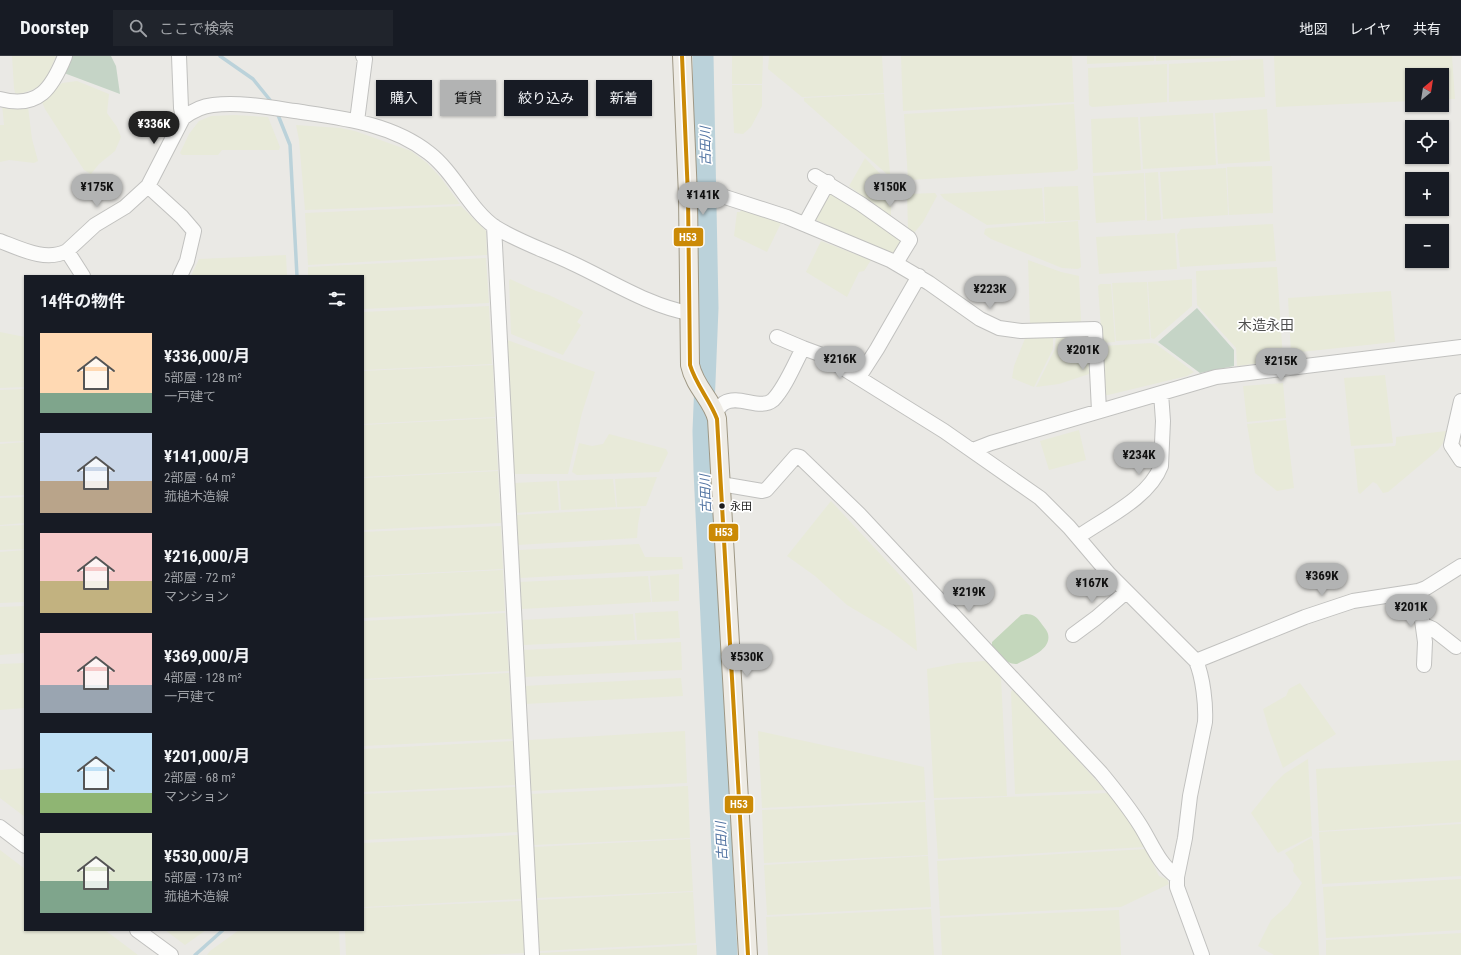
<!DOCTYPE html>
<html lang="ja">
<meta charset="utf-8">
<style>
:root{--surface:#171b24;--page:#20242c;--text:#f1f3f6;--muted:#9ea1a6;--line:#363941;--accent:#b2b3b3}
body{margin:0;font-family:"Roboto Condensed","Noto Sans JP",sans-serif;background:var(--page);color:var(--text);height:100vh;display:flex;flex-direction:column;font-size:15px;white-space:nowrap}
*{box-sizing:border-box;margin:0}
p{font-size:13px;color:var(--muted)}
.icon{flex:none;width:22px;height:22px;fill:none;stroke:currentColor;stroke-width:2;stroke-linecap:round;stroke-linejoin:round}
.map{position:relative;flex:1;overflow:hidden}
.drawer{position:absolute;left:24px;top:219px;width:340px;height:656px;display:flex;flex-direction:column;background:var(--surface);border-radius:0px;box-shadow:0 1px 3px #0004}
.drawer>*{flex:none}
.top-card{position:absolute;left:376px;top:24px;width:380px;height:36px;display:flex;gap:8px}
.needle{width:26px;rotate:30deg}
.buttons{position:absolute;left:1405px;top:12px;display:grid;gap:8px}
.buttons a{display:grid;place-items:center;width:44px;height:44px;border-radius:0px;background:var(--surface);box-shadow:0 1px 3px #0004;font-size:20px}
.price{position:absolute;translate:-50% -34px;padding:0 9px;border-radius:14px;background:var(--accent);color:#111;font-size:13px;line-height:26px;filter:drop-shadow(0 1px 2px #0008)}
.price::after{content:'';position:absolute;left:50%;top:24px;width:12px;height:9px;margin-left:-6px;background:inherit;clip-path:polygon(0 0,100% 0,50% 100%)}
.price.selected{background:#222;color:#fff}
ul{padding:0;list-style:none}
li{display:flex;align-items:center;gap:12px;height:100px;padding:0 16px}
li span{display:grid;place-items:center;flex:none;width:112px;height:80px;border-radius:0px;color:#555}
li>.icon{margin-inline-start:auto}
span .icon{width:48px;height:48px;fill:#fffc;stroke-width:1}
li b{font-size:17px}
h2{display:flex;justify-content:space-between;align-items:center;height:48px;padding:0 16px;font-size:17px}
.tag{padding:0 14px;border-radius:0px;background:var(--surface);box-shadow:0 1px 3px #0004;font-size:14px;line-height:36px}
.tag.selected{background:var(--accent);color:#111}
header{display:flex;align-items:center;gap:24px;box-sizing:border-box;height:56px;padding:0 20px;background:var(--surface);border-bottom:1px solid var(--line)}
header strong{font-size:19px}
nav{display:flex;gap:22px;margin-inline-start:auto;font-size:14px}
.search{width:280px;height:36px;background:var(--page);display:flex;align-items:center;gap:10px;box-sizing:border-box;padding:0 14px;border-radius:0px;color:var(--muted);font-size:15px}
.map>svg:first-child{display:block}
</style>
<header>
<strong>Doorstep</strong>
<div class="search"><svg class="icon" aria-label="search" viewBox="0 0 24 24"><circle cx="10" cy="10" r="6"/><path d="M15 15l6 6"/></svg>ここで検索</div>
<nav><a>地図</a><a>レイヤ</a><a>共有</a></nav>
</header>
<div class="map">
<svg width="1461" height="899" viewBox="0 0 1461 899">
<rect width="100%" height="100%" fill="#eae9e5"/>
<path fill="#e8ead9" d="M12,0H56L46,24L41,29L32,34L19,38L15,37L14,32Z
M732,0H763L762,28H732Z
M769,0H882L884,37L802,41L768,13Z
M901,0H1072L1074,46L903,55Z
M1087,0H1154V5L1087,8Z
M1156,0H1231V1L1156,5Z
M1274,0H1452L1455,43H1442V19H1412V45L1276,51Z
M1263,3L1265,41L1169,46V8Z
M1167,8V46L1092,51L1089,49L1088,12Z
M77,25L109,38L107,57L117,71L121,81L115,95L99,108L91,118L84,114L45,53L42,46L62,27Z
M732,29H762V50L751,71L743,78L734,77Z
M884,38L890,118L888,119L804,45V42Z
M2,48L28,51L32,83L38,105L34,107L9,104L0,106V69H4Z
M1074,48L1078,113L1074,115L908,124L904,58Z
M1267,53L1270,105L1218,108L1215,57Z
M1213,57L1216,109L1143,113L1140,61Z
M235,59L268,61L280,91L279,94H222L218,99H182L180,97L189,78L199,65L211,60Z
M1138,61L1141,114L1093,117L1091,63Z
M296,69L340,72L355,75L411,95L427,107L441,122L460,148L305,154L299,84Z
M865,102L891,129V161L849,130Z
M1272,110L1273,157L1229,159L1227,111Z
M1226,112L1228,159L1163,163L1160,116Z
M1158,116L1161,164L1147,165L1145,117Z
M1144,117L1145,164L1096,167L1093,120Z
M1078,130L1080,164L1045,166L1044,131Z
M1042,132L1044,165L987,169L944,143L940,138Z
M830,136L902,185L894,199L814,163Z
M935,137L937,140L923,166L914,177L908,173L907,138Z
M461,150L486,175L487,199L308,209L305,157Z
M742,152L781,167L767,196L734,180L737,156H740Z
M1078,165L1081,211L1078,213L1062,212L991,183L984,178L985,173L988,172Z
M1273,168L1276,205L1180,211L1177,179L1181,173Z
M1175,177L1177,213L1099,218L1096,181Z
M821,185L871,204L864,215L859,216L847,241L806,216Z
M286,199L287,220H191L199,203Z
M486,202L489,247L363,253V220H308V211Z
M1028,204L1061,216L1079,220L1081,266L1030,268Z
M1277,211L1283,304L1237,310L1236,292L1197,249L1196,215Z
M510,223L536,235L549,239L582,255L583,257L577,266L581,269L563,299L511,278L509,225Z
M1192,223V250L1154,283L1151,282L1148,226Z
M1147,226L1150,283L1116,285L1112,227Z
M1100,228H1111L1115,286L1102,287L1098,230Z
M1391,235L1395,286L1291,297L1288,242Z
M489,250L492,308L363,314V256Z
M0,276L25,281V331L0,332Z
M1056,278L1088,279L1089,318L1059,328L1036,331L1055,293Z
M1053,279V293L1034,331L1012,322L1014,310L1026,280Z
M507,284L595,316L582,357L568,418H513L506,286Z
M1151,287L1156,288L1194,316L1187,320L1108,339H1105L1103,290Z
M493,309L495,361L363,368V315Z
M1385,319L1393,387L1351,390L1344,322Z
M1283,327L1286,362L1247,366L1243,330Z
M25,333V385L0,386V334Z
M495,362L498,414L363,421V369Z
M1286,364L1294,432L1277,435L1255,417L1247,368Z
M1079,374L1086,404L1049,414L1040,385Z
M1446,375L1443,387L1438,394L1388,436L1383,437L1377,428L1373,426L1360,438L1358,436L1354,393L1395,390L1396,387V381Z
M609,378L666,393L668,397L659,416L577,419L572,416L579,387L592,390L603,388Z
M25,386V439L0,440V388Z
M498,415L501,467L363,474V422Z
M657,421L646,450L617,451L615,423Z
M613,423L616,451L561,454L559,425Z
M557,425L559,454L515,457L514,427Z
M25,441V467L0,469V442Z
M831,445L910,530L913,538L917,595L889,574L847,549L815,520L787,500Z
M641,452L638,468L637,482L517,489L516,459Z
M25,469V493L0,494V470Z
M501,470L503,513L363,520V476Z
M639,488L645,501H682L683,513L520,522L518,494Z
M25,494V546L0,547V496Z
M503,514L505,555L363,562V521Z
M679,518V545L652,546L650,520Z
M648,520L651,546L521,553L519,526Z
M25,550V597L0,599V551Z
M678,555L680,582L637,584L635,557Z
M505,557L509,615L363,623V565Z
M633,558L635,584L523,589L522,564Z
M681,586L682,614L524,621L523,594Z
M984,605L987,606L1001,622L1007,740L934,742L927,613L958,607Z
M25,607V652L0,654V608Z
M509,617L512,683L363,690V624Z
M681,622L683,640L524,648L523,630Z
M1300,627L1336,678L1283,712L1269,674L1263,653L1286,640L1289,633Z
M1014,632L1053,677L1105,734L1015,738L1011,636Z
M685,675L687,727L530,735L528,684Z
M758,675L924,711L926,744L762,752Z
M513,685L516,729L363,736V693Z
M1308,703L1312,780L1278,797L1251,757L1274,728L1284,718Z
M1461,704V766L1319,775L1316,713Z
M25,712V761L0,742V714Z
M688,730L690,782L533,789L530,738Z
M516,731L518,776L363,784V738Z
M1108,737L1130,765L1145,791L938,803L934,744Z
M925,746L928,799L764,807L762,754Z
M1461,768V820L1322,828L1319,776Z
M518,779L522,843L363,851V787Z
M1311,782L1313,785L1319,899H1274L1258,890L1271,864L1288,849L1302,827L1293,815L1294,809L1285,797Z
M690,783L693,835L536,842L533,791Z
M1146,793L1159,820L1167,823L1169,828L1121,851L940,860L937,805Z
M0,794L25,813V874H105L138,899H0Z
M928,800L931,851L767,859L764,809Z
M1461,823V874L1326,882L1323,831Z
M693,836L696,887L539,895L537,844Z
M522,845L525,897L477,899H346L345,874H363V852Z
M931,853L934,899H768L766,861Z
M1119,854L1121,899H942L940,862Z
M165,874H206L185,889Z
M239,874H339L340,899H207L210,895Z
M1461,877V899H1326V884Z
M697,889V899H540L539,897Z"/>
<path fill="#c4d7bc" d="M1026,558C1033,558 1037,561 1041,567C1043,570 1047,574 1048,578C1052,594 1028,602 1017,608C1006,609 999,598 992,590V586L1021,559Z"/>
<path fill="#c5d4c6" d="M69,0H111L116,10L120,38L64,17Z
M1197,252L1234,294V310L1200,317L1158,286Z"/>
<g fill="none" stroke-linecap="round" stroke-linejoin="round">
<path stroke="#bbd2da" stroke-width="3.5" d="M220,0L253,23L270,44
M278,59L290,89L297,220
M195,899L223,874"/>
<path stroke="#bbd2da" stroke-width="21" d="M703,0L708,252L703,375L704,415L727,899"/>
<g stroke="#c1c1bf" stroke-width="16">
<path id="minor" d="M179,0L181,52L183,62
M0,43C39,53 52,32 65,0
M357,65L365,3L363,0
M815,120L861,148L909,182L910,184L896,207
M148,130L182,161L194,175L187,205L180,220
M725,141L787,161L890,204L929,227L980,263L999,272L1021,275L1095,273L1099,355
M805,168L828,126
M494,170L532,899
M0,185C21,193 46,206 67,195L95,169L125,151L148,130L183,62C192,55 202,50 213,49C240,46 268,51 295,55C341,62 391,67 429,97C455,117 470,154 495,171C519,186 547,195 572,207C609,224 649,250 689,257
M67,195L83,220
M777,281L803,292
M859,321L877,293L919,220
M1461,345L1451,389L1461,404
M715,355C718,353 721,349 724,347C739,338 760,355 773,344C785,332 795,307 803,292L822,299L944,375L1040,442L1069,471L1109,518L1196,605C1203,621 1206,649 1205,666L1190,740L1185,782L1177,821V831L1202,899
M973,394L991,387L1216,321L1461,291
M721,428L762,435L766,434L796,400L800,401L859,458L1101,717C1115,734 1128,750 1140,769C1152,788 1158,807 1177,821
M1078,481C1105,462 1149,442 1161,410L1163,365L1161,337
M1418,535L1425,586L1424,609
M1424,569L1433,573L1456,591
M1073,579L1096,562L1126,536
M1196,605L1305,561L1353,545L1418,535L1426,532L1461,510
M0,771L25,790
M137,874L171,899"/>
</g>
<g stroke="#9e9784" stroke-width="20">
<path id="major" d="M682,0L688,140L690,309C695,332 712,343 717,363L748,899"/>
</g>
<use href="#minor" stroke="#fcfcfb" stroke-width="14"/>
<use href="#major" stroke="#eeebe4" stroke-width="18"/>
<g stroke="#fff" stroke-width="7">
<path id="bus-1" d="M682,0L688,140L690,309C696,329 710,344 717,363L748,899"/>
</g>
<use href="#bus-1" stroke="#cb8a06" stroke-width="4"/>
</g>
<circle fill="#1c1c1c" stroke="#fff" stroke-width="1.5" cx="722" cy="450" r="3.5"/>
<g text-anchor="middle" stroke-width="3.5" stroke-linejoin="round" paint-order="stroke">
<g font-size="11" fill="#1c1c1c" stroke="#fff" text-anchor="start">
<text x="730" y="454">永田</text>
</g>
<g font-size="13" font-style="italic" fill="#5274a2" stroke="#fff">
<text transform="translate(705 90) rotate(-91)" y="5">古田川</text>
<text transform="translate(705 438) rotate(-92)" y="5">古田川</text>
<text transform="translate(721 785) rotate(-93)" y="5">古田川</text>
</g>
<g font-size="14" fill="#4f4f4f" stroke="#fff">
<text x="1266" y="274">木造永田</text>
</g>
</g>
<g stroke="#fff" stroke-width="1.5">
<rect x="673" y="171" width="31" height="20" rx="4" fill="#cb8a06"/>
<rect x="708" y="467" width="31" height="19" rx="4" fill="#cb8a06"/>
<rect x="724" y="739" width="30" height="19" rx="4" fill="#cb8a06"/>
</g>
<g font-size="11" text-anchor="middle" font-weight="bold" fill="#fff">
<text x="688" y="185">H53</text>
<text x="724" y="480">H53</text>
<text x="739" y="752">H53</text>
</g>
</svg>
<div class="buttons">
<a><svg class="needle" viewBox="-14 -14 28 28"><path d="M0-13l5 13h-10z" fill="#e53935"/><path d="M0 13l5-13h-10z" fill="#9ea1a6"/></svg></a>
<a><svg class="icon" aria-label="locate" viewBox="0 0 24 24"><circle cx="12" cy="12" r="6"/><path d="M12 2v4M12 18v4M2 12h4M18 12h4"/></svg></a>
<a>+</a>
<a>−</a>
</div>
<b class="price selected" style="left:154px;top:89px">¥336K</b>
<b class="price" style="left:97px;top:152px">¥175K</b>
<b class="price" style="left:890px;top:152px">¥150K</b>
<b class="price" style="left:703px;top:160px">¥141K</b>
<b class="price" style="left:990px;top:254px">¥223K</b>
<b class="price" style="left:1083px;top:315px">¥201K</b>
<b class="price" style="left:840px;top:324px">¥216K</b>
<b class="price" style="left:1281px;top:326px">¥215K</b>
<b class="price" style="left:1139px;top:420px">¥234K</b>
<b class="price" style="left:1322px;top:541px">¥369K</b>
<b class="price" style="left:1092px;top:548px">¥167K</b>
<b class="price" style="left:969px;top:557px">¥219K</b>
<b class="price" style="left:1411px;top:572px">¥201K</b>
<b class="price" style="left:747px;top:622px">¥530K</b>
<div class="top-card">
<a class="tag">購入</a>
<a class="tag selected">賃貸</a>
<a class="tag">絞り込み</a>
<a class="tag">新着</a>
</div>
<section class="drawer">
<h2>14件の物件<svg class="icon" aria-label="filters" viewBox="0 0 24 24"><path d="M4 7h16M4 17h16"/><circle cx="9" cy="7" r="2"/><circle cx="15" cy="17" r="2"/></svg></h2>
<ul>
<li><span style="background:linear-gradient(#ffd9b3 75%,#7fa58c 0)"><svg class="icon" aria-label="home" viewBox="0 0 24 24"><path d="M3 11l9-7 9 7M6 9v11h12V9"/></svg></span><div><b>¥336,000/月</b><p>5部屋 · 128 m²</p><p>一戸建て</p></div></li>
<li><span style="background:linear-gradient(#c9d6e8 60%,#b9a48a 0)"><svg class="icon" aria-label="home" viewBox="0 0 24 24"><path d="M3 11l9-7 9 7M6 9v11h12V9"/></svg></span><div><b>¥141,000/月</b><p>2部屋 · 64 m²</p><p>菰槌木造線</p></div></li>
<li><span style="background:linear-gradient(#f6c9c9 60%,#c2b280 0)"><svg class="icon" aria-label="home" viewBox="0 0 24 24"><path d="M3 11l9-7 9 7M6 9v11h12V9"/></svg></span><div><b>¥216,000/月</b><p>2部屋 · 72 m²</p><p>マンション</p></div></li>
<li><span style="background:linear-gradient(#f6c9c9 65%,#9aa5b1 0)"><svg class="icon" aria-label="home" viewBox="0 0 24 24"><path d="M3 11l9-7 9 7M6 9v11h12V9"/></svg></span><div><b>¥369,000/月</b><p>4部屋 · 128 m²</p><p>一戸建て</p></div></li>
<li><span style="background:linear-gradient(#bfe0f5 75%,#8fb573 0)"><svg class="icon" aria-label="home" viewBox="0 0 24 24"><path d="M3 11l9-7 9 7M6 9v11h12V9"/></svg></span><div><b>¥201,000/月</b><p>2部屋 · 68 m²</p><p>マンション</p></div></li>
<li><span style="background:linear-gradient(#dfe7d0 60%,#7fa58c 0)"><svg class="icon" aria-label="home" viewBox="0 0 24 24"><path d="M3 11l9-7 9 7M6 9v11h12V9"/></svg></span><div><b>¥530,000/月</b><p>5部屋 · 173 m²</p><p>菰槌木造線</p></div></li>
</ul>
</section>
</div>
